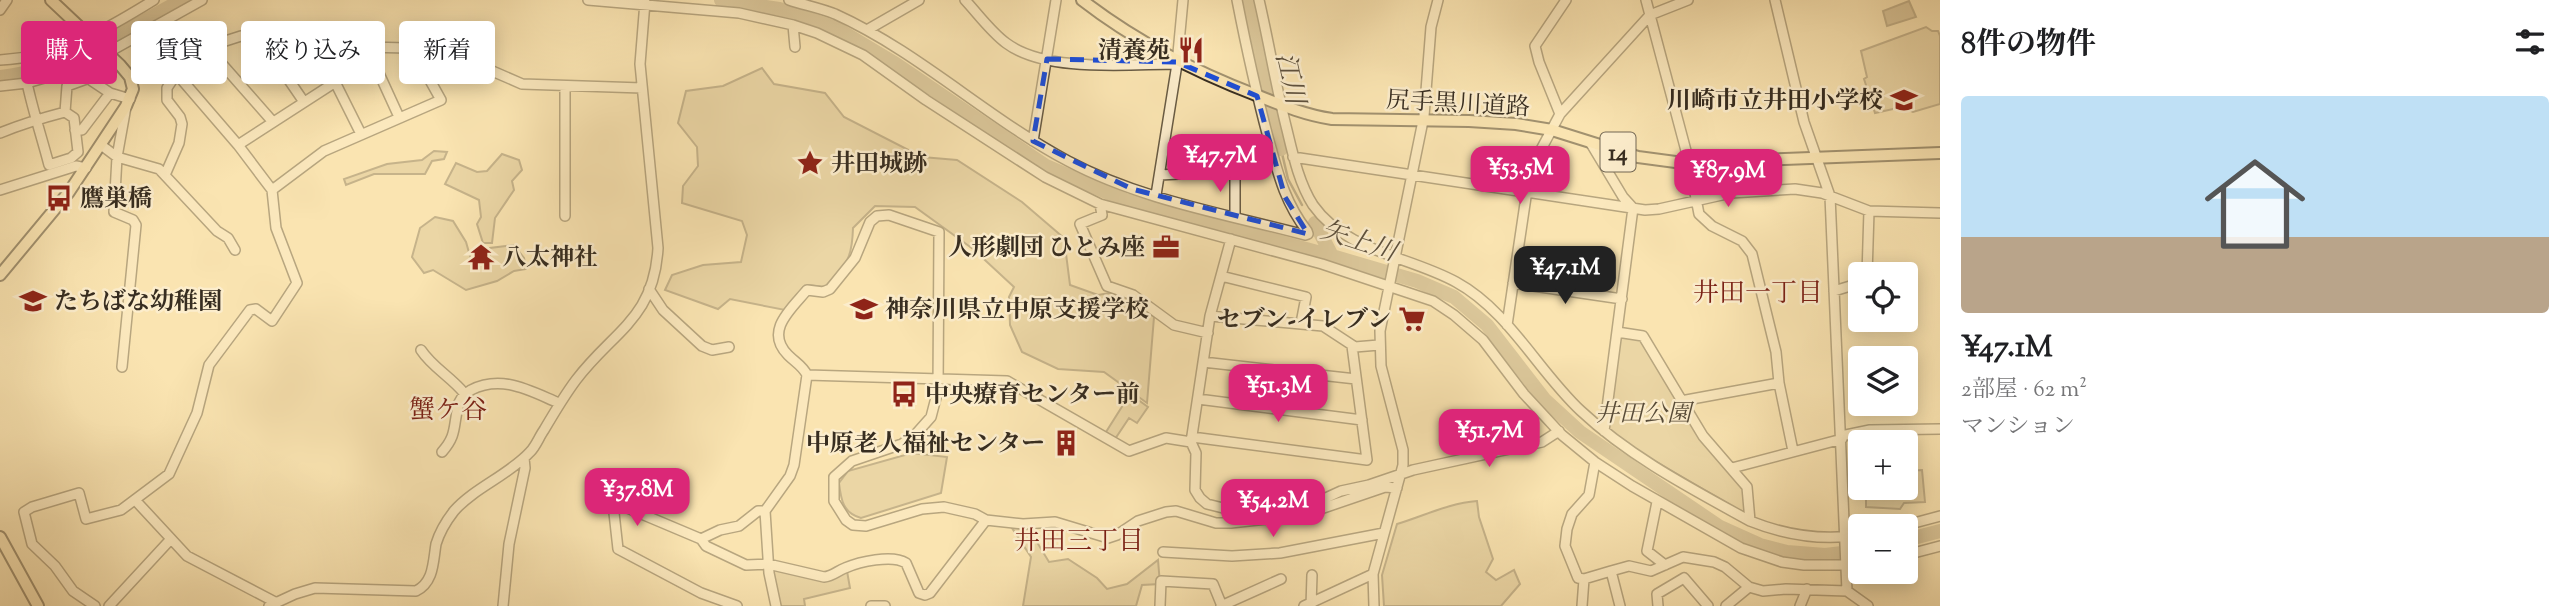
<!DOCTYPE html>
<html lang="ja">
<meta charset="utf-8">
<style>
:root{--surface:#fff;--page:#f2f2f2;--text:#202124;--muted:#757577;--line:#e0e0e0;--accent:#db2777}
body{margin:0;font-family:"Sorts Mill Goudy","Noto Serif JP",serif;background:var(--page);color:var(--text);height:100vh;display:flex;flex-direction:column;font-size:26px;white-space:nowrap}
*{box-sizing:border-box;margin:0}
p{font-size:23px;color:var(--muted)}
.icon{flex:none;width:38px;height:38px;fill:none;stroke:currentColor;stroke-width:2;stroke-linecap:round;stroke-linejoin:round}
.map{position:relative;flex:1;overflow:hidden}
.panel{display:flex;flex-direction:column;background:var(--surface);width:630px}
.panel>*{flex:none}
.top-card{position:absolute;left:21px;top:21px;width:665px;height:63px;display:flex;gap:14px}
.buttons{position:absolute;left:1848px;top:262px;display:grid;gap:14px}
.buttons a{display:grid;place-items:center;width:70px;height:70px;border-radius:7px;background:var(--surface);box-shadow:0 4px 18px #0003;font-size:35px}
.price{position:absolute;translate:-50% -60px;padding:0 16px;border-radius:14px;background:var(--accent);color:#fff;font-size:23px;line-height:46px;filter:drop-shadow(0 2px 4px #0008)}
.price::after{content:'';position:absolute;left:50%;top:42px;width:21px;height:16px;margin-left:-10px;background:inherit;clip-path:polygon(0 0,100% 0,50% 100%)}
.price.current{background:#222;color:#fff}
ul{padding:0;list-style:none}
li{display:grid;align-content:center;gap:14px;height:371px;padding:0 21px}
li+li{border-top:2px solid var(--line)}
li span{display:grid;place-items:center;height:217px;border-radius:7px;color:#555}
li>.icon{margin-inline-start:auto}
span .icon{width:126px;height:126px;fill:#fffc;stroke-width:1}
li b{font-size:30px}
h2{display:flex;justify-content:space-between;align-items:center;height:84px;padding:0 21px;font-size:30px}
.pill{padding:0 24px;border-radius:7px;background:var(--surface);box-shadow:0 4px 18px #0003;font-size:24px;line-height:63px}
.pill.current{background:var(--accent);color:#fff}
main{display:flex;flex:1;min-height:0}
.map>svg:first-child{display:block}
</style>
<main>
<div class="map">
<svg width="1940" height="606" viewBox="0 0 1940 606">
<rect width="100%" height="100%" fill="#fae4b1"/>
<filter id="stains"><feTurbulence type="fractalNoise" baseFrequency=".00286" numOctaves="4"/><feColorMatrix values="0 0 0 0 .2 0 0 0 0 .09 0 0 0 0 .02 0 0 0 .5 -.17"/></filter>
<radialGradient id="worn" r=".72"><stop offset=".6" stop-color="#630" stop-opacity="0"/><stop offset="1" stop-color="#630" stop-opacity=".3"/></radialGradient>
<path fill="#d9c598" stroke="#88795c" stroke-width="2" d="M1926,27L1932,31H1938L1940,36V104L1913,112L1902,107L1875,113L1864,79L1867,77L1861,51Z
M762,68L774,84L825,93L844,117L922,157L957,160L1022,202L1064,238L1070,285L1098,295L1121,291L1154,317L1147,403L1104,372L1058,369L1022,352L1010,325L1009,297L1014,287L973,249L915,207L875,206L853,228C852,261 846,264 825,287L809,285L803,287L785,310L730,299L718,309L665,290L672,275L703,265L741,262L747,235L742,221L682,203L683,186L698,166L697,147L678,123L686,91L723,86Z
M434,151L447,152L444,159L432,161L425,174H374L346,185L344,179L387,164L422,160Z
M502,154L519,160L522,170L512,181L514,190L495,218L492,243H483L477,224L481,217L479,200L445,184L456,163L477,172L487,171Z
M435,217L453,221L466,242L472,263L490,262V248L514,245L524,258L526,269L514,271L497,281L466,290L433,270L424,273L412,257L420,228Z
M1621,335L1641,339L1700,437L1744,487L1747,510L1744,513L1636,450L1606,428Z
M1130,394L1148,407L1137,423L1129,418L1115,439L1106,432Z
M912,453L947,457L941,493L861,518C843,513 841,500 839,483L848,471Z
M1922,470L1925,502L1904,503L1900,509L1866,507V488H1906V471Z
M1477,501L1479,517L1493,559L1486,572L1496,580L1514,570L1520,584L1501,606H1384L1382,575L1397,524C1424,516 1449,503 1477,501Z
M1012,528L1029,529L1049,562L1068,559L1097,578L1107,589L1127,584L1158,560L1160,584L1142,585L1136,606H1023L1031,557Z
M776,567L827,580L847,571L850,588L804,599L805,606H778L772,571Z"/>
<path fill="#b8a680" stroke="#84765a" stroke-width="2" d="M1909,1L1916,17L1887,26L1883,11Z"/>
<g fill="none" stroke-linecap="round" stroke-linejoin="round">
<path stroke="#84765a" stroke-width="2.5" d="M1281,149L1288,179L1302,205"/>
<path stroke="#b8a680" stroke-width="14" d="M721,0L779,9L836,28L896,64L1046,166L1125,200L1332,256L1417,281L1454,297L1487,325L1545,400L1580,432L1720,527L1760,545L1787,552L1825,555L1860,551
M1248,0L1281,149
M0,77C67,70 124,31 182,0
M1315,223L1332,256
M1906,540L1940,531"/>
<g stroke="#685b44" stroke-width="12">
<path id="minor" d="M588,0L739,13L793,25L817,33L863,55L926,100L1045,177L1100,204L1322,264L1433,301L1454,315L1483,340L1524,394L1562,435L1595,462L1632,486L1741,548L1782,562L1804,565H1860
M789,0C804,5 820,8 835,14C919,52 987,118 1068,161C1141,200 1226,214 1305,235L1308,234L1307,231C1284,201 1278,173 1268,137C1256,92 1246,46 1237,0
M965,0C978,14 991,32 1006,43C1046,73 1128,64 1177,64
M1259,0C1269,43 1276,87 1287,130C1293,155 1299,183 1313,205C1346,252 1409,256 1456,282C1509,311 1538,371 1581,411C1630,457 1692,489 1750,521C1785,535 1822,541 1860,535
M1646,0L1689,162L1699,214L1712,226L1742,241L1752,254L1776,352L1779,383L1793,451
M1775,0L1804,122L1830,196L1847,591
M0,10L7,0
M793,25L795,47
M867,30L919,0
M258,35L304,102
M314,40L361,134
M207,47L273,122
M367,47L399,117
M0,60C60,57 104,31 154,0
M0,86L27,83L82,67L202,0
M565,87V216
M110,93L130,99
M65,112L67,86L89,78
M1560,114L1539,62L1535,46L1566,0
M75,130H82L110,93L92,81L82,67
M0,133C22,124 42,118 65,112L74,118L78,152L71,158L49,165C42,138 33,111 27,83
M1033,141L1056,0
M1590,142L1623,197L1633,208
M101,145L117,157L159,169L217,231L228,238L235,250
M238,145L334,83
M1293,157L1645,210L1659,209L1731,193L1795,189L1822,193L1869,211L1940,213
M165,175L179,143L182,124L180,117L167,100V88L191,52L241,36L292,37L367,47L447,49L463,53L483,67L522,84L642,88
M1160,175L1234,171
M0,190L76,166L86,168
M272,190L324,151L441,100L412,48
M1156,195L1177,64L1183,0
M1100,204L1102,215L1080,224L1107,286L1133,295L1174,325L1208,333
M1235,217V151H1272
M1867,275L1869,211
M1221,276L1306,297L1301,323
M1513,283L1622,299
M649,289L663,310L702,346L712,350L729,347
M1834,291L1860,283
M1210,316L1323,326L1355,347L1379,345
M1507,325L1530,170L1560,114L1650,15L1688,0
M1617,332L1643,336L1703,436L1747,487L1750,521
M421,350C432,367 451,377 464,393
M1203,362L1356,379
M122,367L136,225L133,220L114,212L117,157L126,107
M807,375L1007,381L1129,451L1166,438L1191,442L1196,453L1195,490L1200,498L1207,504L1231,510L1254,511L1304,508L1341,491L1369,485L1413,470L1542,442L1559,431
M1198,399L1362,420
M1681,401L1779,383
M1604,431L1633,208
M1841,436L1870,430L1940,429
M1192,437L1367,460L1352,346
M1191,442L1210,316L1231,239
M442,452C457,435 453,427 458,407C459,399 464,394 471,390C502,374 530,391 559,403
M1732,468L1842,439
M136,501L187,556L275,602
M1657,502L1647,551L1665,565
M1899,527L1940,516
M701,539L720,530L739,526L758,511H765
M1163,552L1232,556L1280,553L1384,533
M1906,555L1940,546
M1611,571L1629,566L1651,571L1683,557L1714,562L1725,567L1749,587L1763,591L1786,589L1847,591L1868,606
M1584,579L1611,571L1620,606
M95,606L73,591L55,566L32,544L24,512L32,507L79,493L86,519L121,510L169,474L197,413L209,365L250,310L256,309L272,321L297,283L276,228L272,190L238,145L176,73
M109,606L170,540
M269,606L295,594L315,588L416,591C434,582 433,562 436,544C439,534 447,520 454,511C474,488 509,475 530,452C536,446 539,437 544,430C554,413 564,396 576,380C613,331 654,319 658,248L640,64L645,2
M503,606L509,544L525,468L524,458
M737,606L701,593L618,549L614,513L618,504L701,539L706,546L746,565L768,564L824,577C833,576 837,571 845,568C859,562 892,554 906,563L919,593L925,595L930,593L986,520
M776,606L769,573L765,511L790,476L794,465L807,375C803,366 796,363 788,355C764,331 791,309 807,290L823,292L830,289L855,258L870,222L877,216L889,215L939,232L938,390L931,417L915,435L902,444L852,461L834,477V501L846,520L853,525L866,526L922,509L944,507L975,514L986,520L1023,524L1055,522L1108,538L1117,535L1138,521L1166,512L1176,511L1216,523H1231L1303,515L1385,487L1397,488
M871,606H885
M1160,606L1161,581L1213,584L1222,606
M1221,606L1281,579
M1304,606L1373,574
M1311,606L1312,575
M1374,606L1373,574L1403,465V450L1381,366L1380,331L1424,116L1431,27L1438,0
M1582,606L1584,579L1578,578L1565,546L1567,529L1572,514L1589,495L1595,462
M1658,606L1657,594L1684,578L1708,606
M1726,606L1749,587
M1800,606L1807,589"/>
</g>
<g stroke="#372d20" stroke-width="14">
<path id="major" d="M1082,0C1135,41 1193,71 1256,95C1281,105 1305,115 1332,119L1469,121L1516,124L1552,130L1638,157L1683,163L1940,153
M0,275L69,192L126,106L133,89L130,77L120,65L51,0
M0,537L38,606"/>
</g>
<use href="#minor" stroke="#fcedcc" stroke-width="9"/>
<use href="#major" stroke="#fae4b1" stroke-width="10"/>
</g>
<path d="M0 0H1940V606H0ZM1047,59L1177,62L1257,96L1285,197L1308,234L1132,189L1033,141Z" fill="#fae4b1" fill-opacity=".55" fill-rule="evenodd"/>
<path fill="none" stroke="#1d4ed8" stroke-width="5" stroke-dasharray="14 9" stroke-linejoin="round" d="M1047,59L1177,62L1257,96L1285,197L1308,234L1132,189L1033,141Z"/>
<defs>
<g id="restaurant-bare" transform="scale(2.1)"><path d="M-5-6h1v4h1v-4h1v4h1v-4h1v5L-1.5 .5V6h-2V.5L-5-1ZM5-6V6H3V1.5H1.5Q1.5-4 5-6Z" fill="#8f2418" stroke="#fcedcc" stroke-width="2.5" paint-order="stroke"/></g>
<g id="school-bare" transform="scale(2.1)"><path d="M0-5L7-2L0 1L-7-2ZM-4 1L0 2.5L4 1V4Q0 6-4 4Z" fill="#8f2418" stroke="#fcedcc" stroke-width="2.5" paint-order="stroke"/></g>
<g id="sight-bare" transform="scale(2.1)"><path d="M0-6L1.8-2.2L6-1.7L2.9 1.2L3.7 5.4L0 3.3L-3.7 5.4L-2.9 1.2L-6-1.7L-1.8-2.2Z" fill="#8f2418" stroke="#fcedcc" stroke-width="2.5" paint-order="stroke"/></g>
<g id="bus-bare" transform="scale(2.1)"><path d="M-5-6H5V4H4V6H2V4H-2V6H-4V4H-5ZM-3.5-4V0h7V-4ZM-3.5 1.2v1.5H-2V1.2ZM2 1.2v1.5H3.5V1.2Z" fill="#8f2418" stroke="#fcedcc" stroke-width="2.5" paint-order="stroke"/></g>
<g id="office-bare" transform="scale(2.1)"><path d="M-6-3h4V-5.5h4V-3h4V5H-6ZM-1-4.5V-3h2v-1.5ZM-6 0V1H6V0Z" fill="#8f2418" stroke="#fcedcc" stroke-width="2.5" paint-order="stroke"/></g>
<g id="temple-bare" transform="scale(2.1)"><path d="M0-6L5-2H3V0L6.5 2.5H4V6H1.5V3h-3V6H-4V2.5H-6.5L-3 0V-2H-5Z" fill="#8f2418" stroke="#fcedcc" stroke-width="2.5" paint-order="stroke"/></g>
<g id="supermarket-bare" transform="scale(2.1)"><path d="M-6-5.5h2.5l.6 2H6L4.5 2H-2.5L-4.4-4H-6ZM-1.5 3.2a1.3 1.3 0 1 0 .1 0ZM3 3.2a1.3 1.3 0 1 0 .1 0Z" fill="#8f2418" stroke="#fcedcc" stroke-width="2.5" paint-order="stroke"/></g>
<g id="building-bare" transform="scale(2.1)"><path d="M-4-6H4V6H1V3H-1V6H-4ZM-2.5-4.3h1.7v1.8h-1.7ZM.8-4.3h1.7v1.8H.8ZM-2.5-1h1.7V.8h-1.7ZM.8-1h1.7V.8H.8Z" fill="#8f2418" stroke="#fcedcc" stroke-width="2.5" paint-order="stroke"/></g>
</defs>
<g fill-rule="evenodd">
<use href="#restaurant-bare" x="1191" y="50"/>
<use href="#school-bare" x="1904" y="100"/>
<use href="#sight-bare" x="810" y="163"/>
<use href="#bus-bare" x="59" y="198"/>
<use href="#office-bare" x="1166" y="247"/>
<use href="#temple-bare" x="481" y="257"/>
<use href="#school-bare" x="33" y="301"/>
<use href="#school-bare" x="864" y="309"/>
<use href="#supermarket-bare" x="1412" y="319"/>
<use href="#bus-bare" x="904" y="394"/>
<use href="#building-bare" x="1066" y="443"/>
</g>
<g text-anchor="middle" stroke-width="5" stroke-linejoin="round" paint-order="stroke">
<rect fill="#fcedcc" stroke="#726754" stroke-width="2" x="1600.5" y="132.5" width="35" height="39" rx="5"/>
<g font-size="23" font-weight="bold" fill="#372d20">
<text x="1618" y="160">14</text>
</g>
<g font-size="24" font-weight="bold" fill="#372d20" stroke="#fcedcc" text-anchor="start">
<text x="1170" y="58" text-anchor="end">清養苑</text>
<text x="1883" y="108" text-anchor="end">川崎市立井田小学校</text>
<text x="831" y="171">井田城跡</text>
<text x="80" y="206">鷹巣橋</text>
<text x="1145" y="255" text-anchor="end">人形劇団 ひとみ座</text>
<text x="502" y="265">八太神社</text>
<text x="54" y="309">たちばな幼稚園</text>
<text x="885" y="317">神奈川県立中原支援学校</text>
<text x="1391" y="327" text-anchor="end">セブン-イレブン</text>
<text x="925" y="402">中央療育センター前</text>
<text x="1045" y="451" text-anchor="end">中原老人福祉センター</text>
</g>
<g font-size="24" fill="#372d20" stroke="#fcedcc">
<text transform="translate(1458 103) rotate(3)" y="8">尻手黒川道路</text>
</g>
<g font-size="24" font-style="italic" fill="#574b38" stroke="#fcedcc">
<text x="1643" y="421">井田公園</text>
</g>
<g font-size="26" font-style="italic" fill="#5e513d" stroke="#fcedcc">
<text transform="translate(1291 78) rotate(77)" y="9">江川</text>
<text transform="translate(1359 240) rotate(18)" y="9">矢上川</text>
</g>
<g font-size="26" fill="#7a1f14" stroke="#fcedcc">
<text x="1758" y="301">井田一丁目</text>
<text x="448" y="418">蟹ケ谷</text>
<text x="1079" y="549">井田三丁目</text>
</g>
</g>
<rect width="100%" height="100%" filter="url(#stains)"/>
<rect width="100%" height="100%" fill="url(#worn)"/>
</svg>
<div class="buttons">
<a><svg class="icon" aria-label="locate" viewBox="0 0 24 24"><circle cx="12" cy="12" r="6"/><path d="M12 2v4M12 18v4M2 12h4M18 12h4"/></svg></a>
<a><svg class="icon" aria-label="layers" viewBox="0 0 24 24"><path d="M12 4l9 5-9 5-9-5zM3 14l9 5 9-5"/></svg></a>
<a>+</a>
<a>−</a>
</div>
<b class="price" style="left:1220px;top:194px">¥47.7M</b>
<b class="price" style="left:1520px;top:206px">¥53.5M</b>
<b class="price" style="left:1728px;top:209px">¥87.9M</b>
<b class="price current" style="left:1565px;top:306px">¥47.1M</b>
<b class="price" style="left:1278px;top:424px">¥51.3M</b>
<b class="price" style="left:1489px;top:469px">¥51.7M</b>
<b class="price" style="left:637px;top:528px">¥37.8M</b>
<b class="price" style="left:1273px;top:539px">¥54.2M</b>
<div class="top-card">
<a class="pill current">購入</a>
<a class="pill">賃貸</a>
<a class="pill">絞り込み</a>
<a class="pill">新着</a>
</div>
</div>
<section class="panel">
<h2>8件の物件<svg class="icon" aria-label="filters" viewBox="0 0 24 24"><path d="M4 7h16M4 17h16"/><circle cx="9" cy="7" r="2"/><circle cx="15" cy="17" r="2"/></svg></h2>
<ul>
<li><span style="background:linear-gradient(#bfe0f5 65%,#b9a48a 0)"><svg class="icon" aria-label="home" viewBox="0 0 24 24"><path d="M3 11l9-7 9 7M6 9v11h12V9"/></svg></span><div><b>¥47.1M</b><p>2部屋 · 62 m²</p><p>マンション</p></div></li>
</ul>
</section>
</main>
